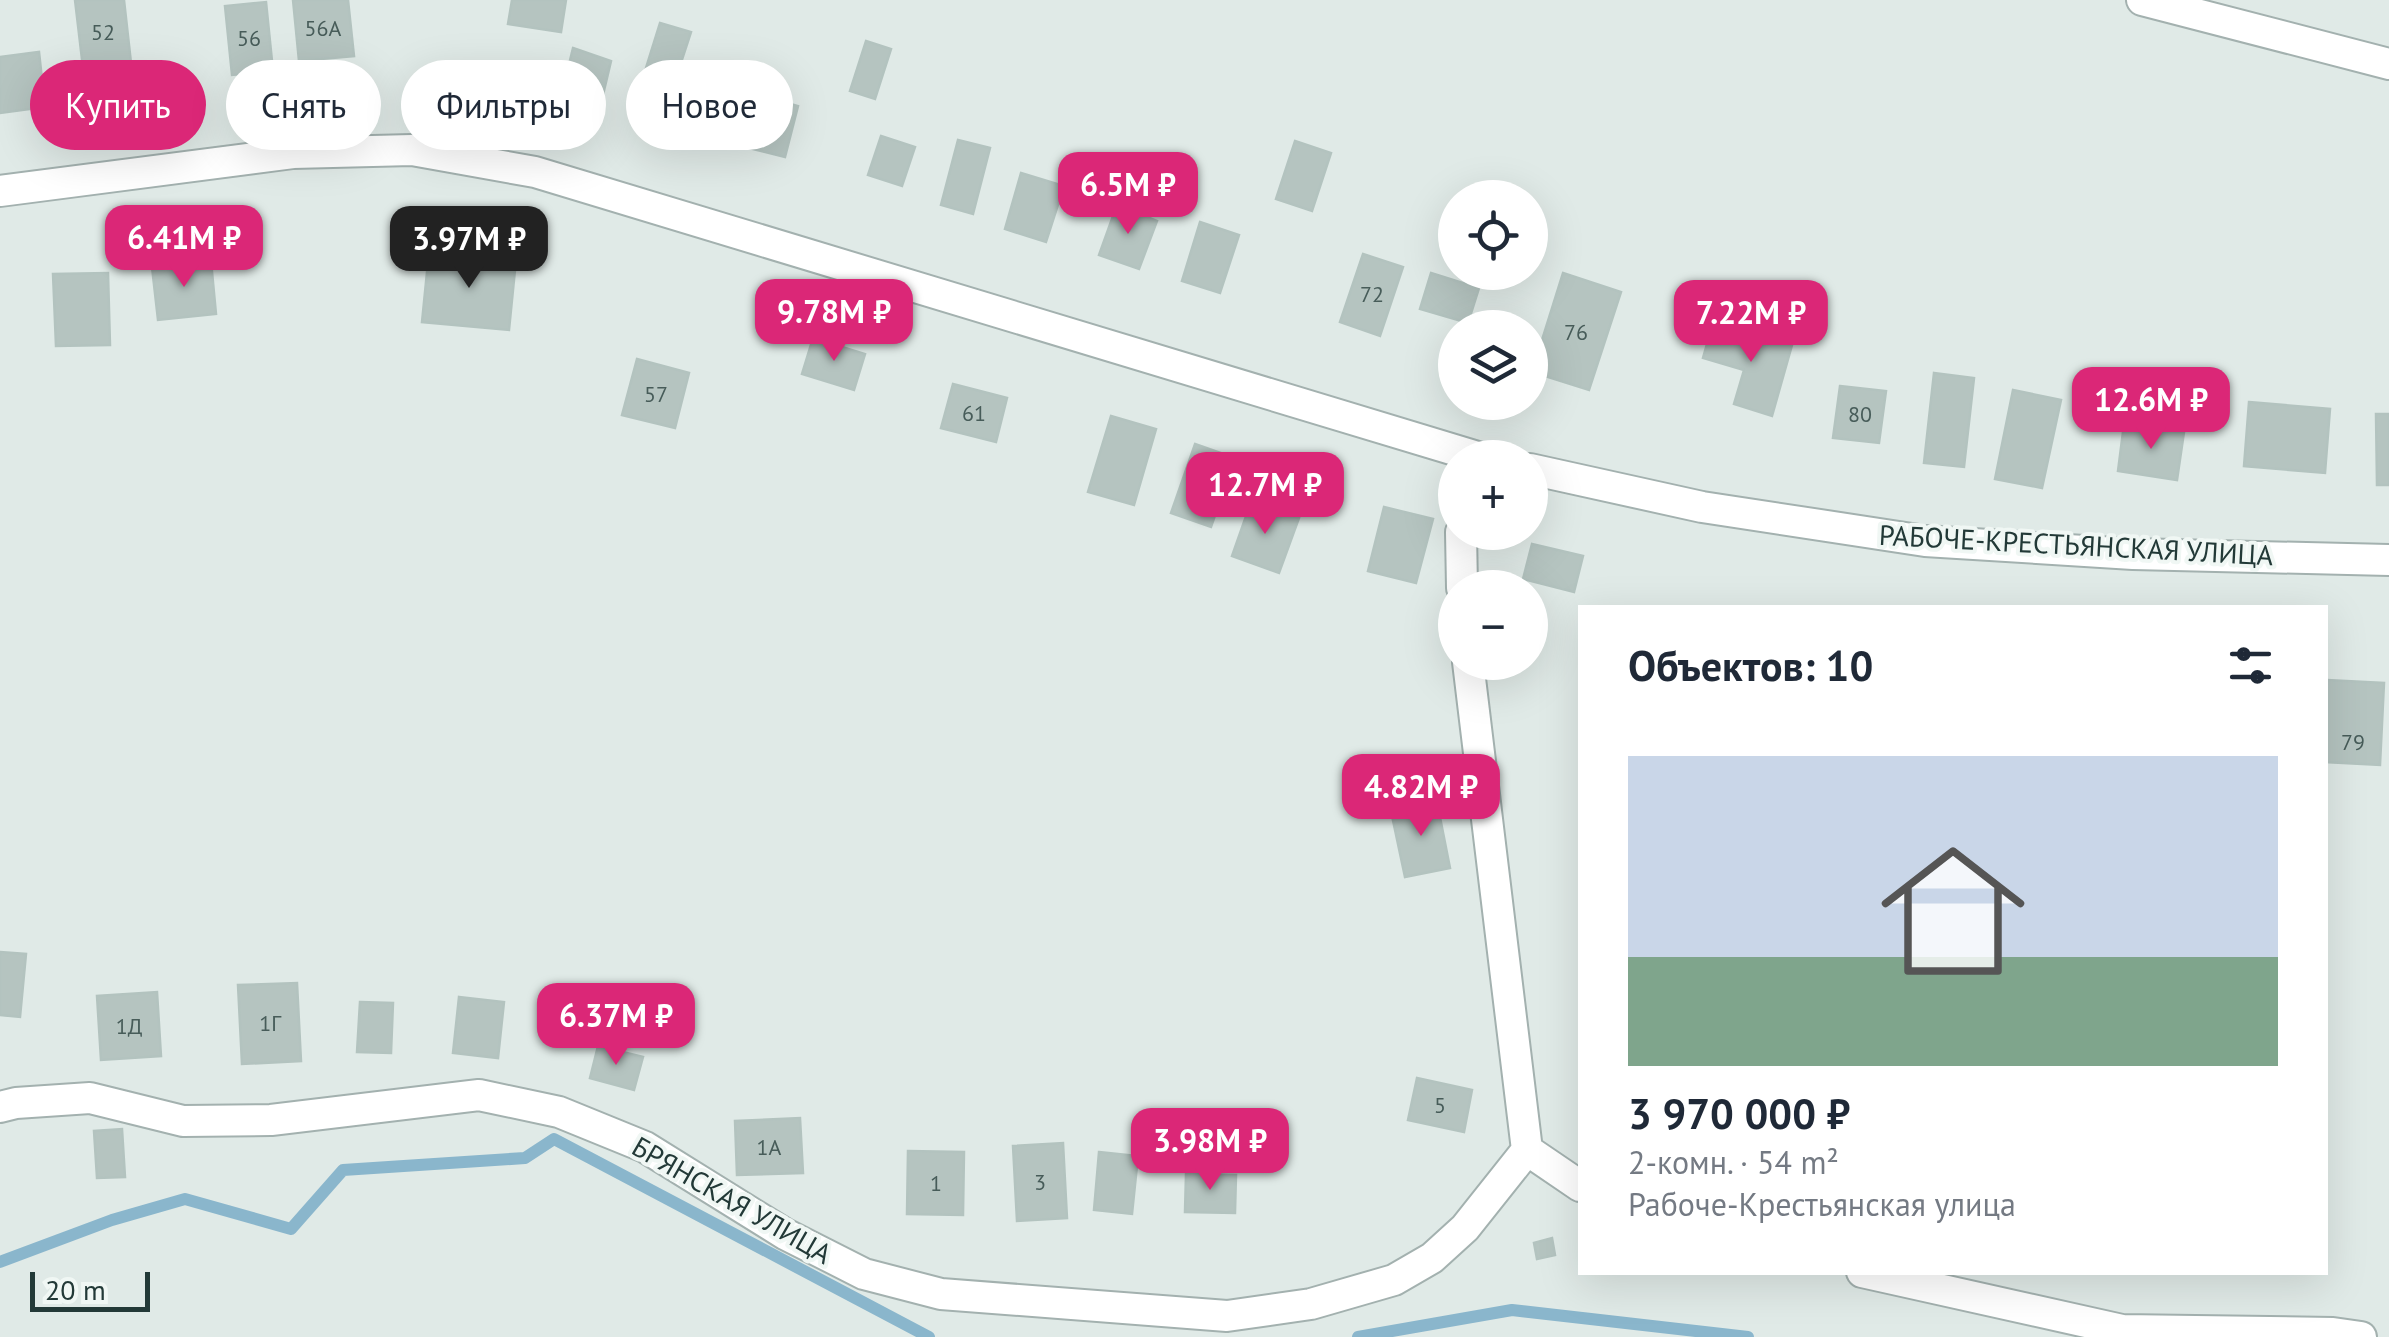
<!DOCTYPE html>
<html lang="ru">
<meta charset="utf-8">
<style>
:root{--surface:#fff;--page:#f6f6f7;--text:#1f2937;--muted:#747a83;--line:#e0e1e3;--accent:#db2777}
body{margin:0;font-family:"PT Sans",sans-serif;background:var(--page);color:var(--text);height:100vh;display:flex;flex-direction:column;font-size:38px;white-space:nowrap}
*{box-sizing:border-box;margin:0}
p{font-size:32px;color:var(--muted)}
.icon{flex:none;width:55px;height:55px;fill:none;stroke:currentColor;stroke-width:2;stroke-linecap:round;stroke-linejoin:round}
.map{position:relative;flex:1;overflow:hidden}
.drawer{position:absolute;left:1578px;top:605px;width:750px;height:670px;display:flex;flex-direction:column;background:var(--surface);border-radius:0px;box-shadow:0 10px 40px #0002}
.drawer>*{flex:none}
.guide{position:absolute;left:30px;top:60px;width:950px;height:90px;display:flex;gap:20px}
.controls{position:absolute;left:1438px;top:180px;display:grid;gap:20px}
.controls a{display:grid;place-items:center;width:110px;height:110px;border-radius:50%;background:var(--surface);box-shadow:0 10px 40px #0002;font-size:50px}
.scale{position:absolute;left:30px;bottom:25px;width:120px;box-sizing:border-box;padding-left:10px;border:5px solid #223937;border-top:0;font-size:28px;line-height:35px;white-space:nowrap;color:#223937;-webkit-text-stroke:8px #f0f7f4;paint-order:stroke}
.price{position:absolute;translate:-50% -85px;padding:0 22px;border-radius:20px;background:var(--accent);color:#fff;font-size:32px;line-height:65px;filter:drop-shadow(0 2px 5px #0008)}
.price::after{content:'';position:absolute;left:50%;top:60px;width:30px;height:22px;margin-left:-15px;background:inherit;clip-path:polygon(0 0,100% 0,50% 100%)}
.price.selected{background:#222;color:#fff}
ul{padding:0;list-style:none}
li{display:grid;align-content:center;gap:20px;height:530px;padding:0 50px}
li+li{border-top:2px solid var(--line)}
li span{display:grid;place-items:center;height:310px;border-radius:0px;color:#555}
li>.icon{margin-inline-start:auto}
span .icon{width:180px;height:180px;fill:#fffc;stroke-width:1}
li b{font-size:42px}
h2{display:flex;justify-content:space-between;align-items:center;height:120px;padding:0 50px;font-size:42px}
.tag{padding:0 35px;border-radius:45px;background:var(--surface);box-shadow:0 10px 40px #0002;font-size:35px;line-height:90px}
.tag.selected{background:var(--accent);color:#fff}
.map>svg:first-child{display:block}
</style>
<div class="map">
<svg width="2389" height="1337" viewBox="0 0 2389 1337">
<rect width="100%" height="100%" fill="#e0eae7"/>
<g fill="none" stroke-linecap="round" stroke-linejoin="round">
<path stroke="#8ab6cc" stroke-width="12" d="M0,1262L112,1220L185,1199L291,1229L343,1170L525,1158L554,1139L929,1337
M1358,1337L1512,1310L1748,1337"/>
</g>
<path fill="#b5c4c0" stroke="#b3c3bf" stroke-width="2.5" d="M75,0H124L131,63L83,68Z
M293,0H348L354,56L299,61Z
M512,0H566L561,32L508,24Z
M266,2L273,71L232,75L225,6Z
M660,23L691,32L676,78L646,68Z
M866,41L891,49L875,99L850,91Z
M573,48L611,61L598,116L559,105Z
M39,52L45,107L0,113V57Z
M702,82L733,92L726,116L695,106Z
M759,95L798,106L785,157L745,147Z
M881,136L915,147L902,186L868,175Z
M958,140L990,148L973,214L941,205Z
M1295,141L1331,153L1312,211L1276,199Z
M1021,173L1064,186L1046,242L1005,229Z
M1117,205L1157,221L1139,269L1099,255Z
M1200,222L1239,235L1220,293L1182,281Z
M429,252L516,260L509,330L422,322Z
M1363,254L1403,267L1380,336L1340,322Z
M211,261L216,314L158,320L152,267Z
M108,273L110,345L56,346L53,274Z
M1431,273L1479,288L1468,323L1420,309Z
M1563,273L1621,292L1589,390L1532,372Z
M1713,323L1792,345L1772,416L1734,404L1744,370L1703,358Z
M813,338L865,354L854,390L802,374Z
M637,359L689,373L675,428L622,415Z
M1934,373L1974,378L1964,467L1924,463Z
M953,384L1007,398L996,442L941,428Z
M1840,386L1886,391L1879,443L1833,438Z
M2013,390L2061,400L2042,488L1995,479Z
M2249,402L2330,409L2325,473L2244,466Z
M2376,414H2389V485H2377Z
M1111,416L1156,429L1134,505L1088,492Z
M2124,424L2184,432L2177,480L2118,471Z
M1195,444L1235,458L1211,527L1171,513Z
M1251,502L1299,518L1279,573L1232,556Z
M1384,507L1433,519L1416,583L1368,571Z
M1532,544L1583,556L1574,592L1523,579Z
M2327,680L2384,683L2380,765L2325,762Z
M1437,802L1450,868L1405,877L1391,811Z
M0,952L26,954L20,1017L0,1015Z
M297,983L301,1061L242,1064L238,985Z
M157,992L161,1056L101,1060L97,996Z
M459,997L504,1002L498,1058L453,1053Z
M360,1002L393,1003L391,1053L357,1052Z
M598,1046L643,1057L634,1090L590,1078Z
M1417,1078L1472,1090L1464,1132L1408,1120Z
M800,1118L803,1173L737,1175L735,1121Z
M122,1129L125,1177L97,1178L94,1131Z
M1063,1143L1067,1218L1017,1221L1013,1146Z
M908,1151L964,1152L963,1215L907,1214Z
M1099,1152L1138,1156L1132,1214L1094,1210Z
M1186,1174L1236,1175L1235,1213L1185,1212Z
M1552,1238L1555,1255L1537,1259L1534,1243Z"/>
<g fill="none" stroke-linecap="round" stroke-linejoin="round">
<g stroke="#a3b1af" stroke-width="34">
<path id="minor" d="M2142,0L2389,64
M0,191L293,153L412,150L535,172L1481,458
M1530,469L1702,507L1925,541L2133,554L2389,560
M1461,532L1462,588
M1468,662L1527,1150
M0,1107L16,1103L90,1098L183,1121L271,1120L479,1095L559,1112L645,1147L785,1234L864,1274L941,1294L1227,1316L1311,1304L1394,1280L1432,1258L1465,1228L1527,1150L1580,1186
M1862,1272L2122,1330L2333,1333L2361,1337"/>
</g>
<use href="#minor" stroke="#fff" stroke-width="30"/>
</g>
<g text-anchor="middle" stroke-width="8" stroke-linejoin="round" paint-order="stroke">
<g font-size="22" fill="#475c59">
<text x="323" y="36">56А</text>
<text x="103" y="40">52</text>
<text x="249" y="46">56</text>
<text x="1372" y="302">72</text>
<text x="1576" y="340">76</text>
<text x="656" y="402">57</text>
<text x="974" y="421">61</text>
<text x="1860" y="422">80</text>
<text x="2353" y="750">79</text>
<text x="270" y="1031">1Г</text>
<text x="129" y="1034">1Д</text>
<text x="1440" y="1113">5</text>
<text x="769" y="1155">1А</text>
<text x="1040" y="1190">3</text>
<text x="936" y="1191">1</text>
</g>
<g font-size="28" fill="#223937" stroke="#f0f7f4">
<text transform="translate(2076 545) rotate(3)" y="10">РАБОЧЕ-КРЕСТЬЯНСКАЯ УЛИЦА</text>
<text transform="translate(732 1200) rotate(30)" y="10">БРЯНСКАЯ УЛИЦА</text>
</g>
</g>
</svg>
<div class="controls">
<a><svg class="icon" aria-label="locate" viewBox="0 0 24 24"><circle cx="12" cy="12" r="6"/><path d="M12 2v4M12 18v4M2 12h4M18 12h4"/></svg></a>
<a><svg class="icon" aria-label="layers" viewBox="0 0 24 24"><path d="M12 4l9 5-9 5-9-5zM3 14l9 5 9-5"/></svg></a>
<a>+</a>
<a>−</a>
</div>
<div class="scale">20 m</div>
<b class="price" style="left:1128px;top:237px">6.5M ₽</b>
<b class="price" style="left:184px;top:290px">6.41M ₽</b>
<b class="price selected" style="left:469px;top:291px">3.97M ₽</b>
<b class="price" style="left:834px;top:364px">9.78M ₽</b>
<b class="price" style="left:1751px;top:365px">7.22M ₽</b>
<b class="price" style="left:2151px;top:452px">12.6M ₽</b>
<b class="price" style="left:1265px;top:537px">12.7M ₽</b>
<b class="price" style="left:1421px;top:839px">4.82M ₽</b>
<b class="price" style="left:616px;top:1068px">6.37M ₽</b>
<b class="price" style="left:1210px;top:1193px">3.98M ₽</b>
<div class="guide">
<a class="tag selected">Купить</a>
<a class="tag">Снять</a>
<a class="tag">Фильтры</a>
<a class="tag">Новое</a>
</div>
<section class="drawer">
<h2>Объектов: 10<svg class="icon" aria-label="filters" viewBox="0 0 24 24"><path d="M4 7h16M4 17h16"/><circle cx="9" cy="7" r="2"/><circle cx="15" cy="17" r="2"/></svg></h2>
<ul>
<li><span style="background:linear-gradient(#c9d6e8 65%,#7fa58c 0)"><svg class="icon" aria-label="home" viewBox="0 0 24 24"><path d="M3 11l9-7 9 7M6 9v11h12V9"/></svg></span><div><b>3 970 000 ₽</b><p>2-комн. · 54 m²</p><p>Рабоче-Крестьянская улица</p></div></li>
</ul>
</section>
</div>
